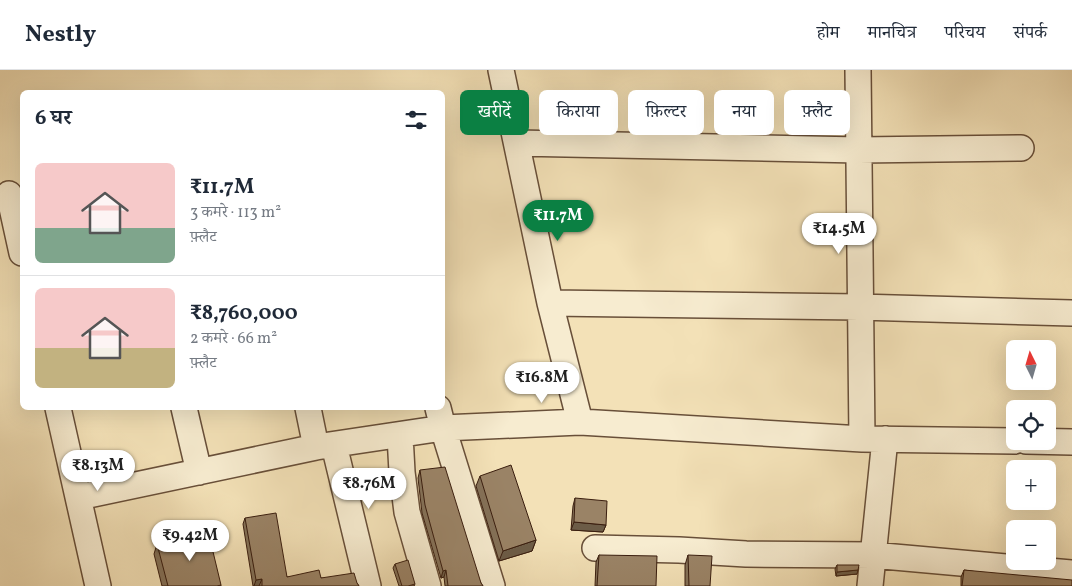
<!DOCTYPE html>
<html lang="hi">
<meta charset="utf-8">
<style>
:root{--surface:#fff;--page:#f6f6f7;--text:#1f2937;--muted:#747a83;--line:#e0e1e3;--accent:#0b8043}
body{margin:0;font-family:Vollkorn,"Noto Serif Devanagari",serif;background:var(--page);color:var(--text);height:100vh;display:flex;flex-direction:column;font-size:19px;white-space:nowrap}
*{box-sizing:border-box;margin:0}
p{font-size:16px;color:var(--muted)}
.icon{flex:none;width:28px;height:28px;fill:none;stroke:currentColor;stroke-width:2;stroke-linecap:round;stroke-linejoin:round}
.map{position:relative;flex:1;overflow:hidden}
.panel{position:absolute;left:20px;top:20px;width:425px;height:320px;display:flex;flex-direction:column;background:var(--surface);border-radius:8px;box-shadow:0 5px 20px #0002}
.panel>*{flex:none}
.guide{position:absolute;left:460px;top:20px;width:475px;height:45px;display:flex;gap:10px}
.needle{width:32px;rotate:355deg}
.fabs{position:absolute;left:1006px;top:270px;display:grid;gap:10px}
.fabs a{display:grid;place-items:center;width:50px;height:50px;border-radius:8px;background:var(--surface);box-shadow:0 5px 20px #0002;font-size:25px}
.price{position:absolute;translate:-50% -42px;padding:0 11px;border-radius:18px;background:#fff;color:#222;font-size:16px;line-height:32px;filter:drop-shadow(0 1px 2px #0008)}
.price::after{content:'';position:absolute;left:50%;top:30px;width:15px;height:11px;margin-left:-8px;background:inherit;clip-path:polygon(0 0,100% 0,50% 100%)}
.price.current{background:var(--accent);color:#fff}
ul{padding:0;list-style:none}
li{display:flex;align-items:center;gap:15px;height:125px;padding:0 15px}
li+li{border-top:1px solid var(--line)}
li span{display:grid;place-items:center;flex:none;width:140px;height:100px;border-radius:8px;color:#555}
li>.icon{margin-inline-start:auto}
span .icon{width:60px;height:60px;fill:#fffc;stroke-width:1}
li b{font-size:21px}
h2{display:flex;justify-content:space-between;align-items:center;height:60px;padding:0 15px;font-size:21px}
.tag{padding:0 18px;border-radius:8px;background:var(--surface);box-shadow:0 5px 20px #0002;font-size:18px;line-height:45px}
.tag.current{background:var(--accent);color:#fff}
header{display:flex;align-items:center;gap:30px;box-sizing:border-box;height:70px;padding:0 25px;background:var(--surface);border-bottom:1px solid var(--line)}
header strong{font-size:24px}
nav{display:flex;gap:28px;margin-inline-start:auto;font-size:18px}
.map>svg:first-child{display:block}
</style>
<header>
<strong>Nestly</strong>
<nav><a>होम</a><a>मानचित्र</a><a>परिचय</a><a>संपर्क</a></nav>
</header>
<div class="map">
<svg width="1072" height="516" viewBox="0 0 1072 516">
<rect width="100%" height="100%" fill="#f3e1b7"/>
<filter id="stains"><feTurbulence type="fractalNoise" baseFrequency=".004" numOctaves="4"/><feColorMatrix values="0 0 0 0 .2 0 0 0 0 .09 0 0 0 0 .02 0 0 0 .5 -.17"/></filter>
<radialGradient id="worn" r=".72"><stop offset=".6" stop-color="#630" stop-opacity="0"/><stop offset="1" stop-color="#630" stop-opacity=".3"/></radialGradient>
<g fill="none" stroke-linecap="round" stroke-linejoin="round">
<g stroke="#684f39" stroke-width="28">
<path id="minor" d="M501,0L550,233L580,352
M858,0C859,123 860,246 862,369
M517,73L859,80L1021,78
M9,124L22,183
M550,233L859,237L1072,243
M58,338L98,516
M184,338L199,402
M308,338L316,377
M438,338L443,358L492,516
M400,365L402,402L407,442L428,516
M1026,371L1072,372
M334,375L368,516
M79,427L316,377L443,358L580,352L862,369L1015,371
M595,478L679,480L746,484L872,485L1072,503
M870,516L885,369"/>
</g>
<use href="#minor" stroke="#f7ecd0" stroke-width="25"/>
</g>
<path fill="#847158" stroke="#3a1e0f" d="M420,400L481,513L483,516H445L444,507L441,508L422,443L418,408Z
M480,406L536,470L532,481L499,491L476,416Z
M575,428L606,455L603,462L571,460L573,436Z
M245,448L287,507L321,508L357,513L359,516H253L243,454Z
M157,474L221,515V516H162L154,484Z
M599,485L656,516H595L596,492Z
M688,485L710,516H685V495Z
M395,494L415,514L414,516H399L393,498Z
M837,495L857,504L836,506L835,499Z
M964,500L1072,516H961V507Z"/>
<path fill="#6c5c47" stroke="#3a1e0f" d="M574,452L606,455L603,462L571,460Z
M536,470L532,481L499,491L503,481Z
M446,500L444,507L441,508L443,501Z
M858,500L857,504L836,506L837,502Z
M262,509L259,516H254L256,510Z"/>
<path fill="#9a8366" stroke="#3a1e0f" d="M511,395L536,470L503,481L480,406Z
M445,397L481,513L483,516H448L446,500L443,501L425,435L420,400Z
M575,428L607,431L606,455L574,452Z
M276,443L287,507L319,500L321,508L354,503L357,513L359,516H262V509L256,510L245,448Z
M208,461L221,515L217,516H168L157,474Z
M599,485L657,486L656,516H597Z
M688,485L712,486L710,516H689Z
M408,490L415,514L408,516H402L395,494Z
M837,495H859L858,500L837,502Z
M964,500L1072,510V516H962Z"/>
<rect width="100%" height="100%" filter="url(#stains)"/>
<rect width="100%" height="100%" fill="url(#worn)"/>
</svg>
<div class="fabs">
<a><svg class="needle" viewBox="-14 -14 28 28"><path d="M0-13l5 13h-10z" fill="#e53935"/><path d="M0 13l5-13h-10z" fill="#747a83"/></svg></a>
<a><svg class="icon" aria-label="locate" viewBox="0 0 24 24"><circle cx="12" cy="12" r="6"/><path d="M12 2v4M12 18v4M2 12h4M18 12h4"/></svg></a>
<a>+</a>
<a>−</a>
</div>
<b class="price current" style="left:558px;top:172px">₹11.7M</b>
<b class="price" style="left:839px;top:185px">₹14.5M</b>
<b class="price" style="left:542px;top:334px">₹16.8M</b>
<b class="price" style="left:98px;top:422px">₹8.13M</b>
<b class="price" style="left:369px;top:440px">₹8.76M</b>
<b class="price" style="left:190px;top:492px">₹9.42M</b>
<div class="guide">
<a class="tag current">खरीदें</a>
<a class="tag">किराया</a>
<a class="tag">फ़िल्टर</a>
<a class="tag">नया</a>
<a class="tag">फ़्लैट</a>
</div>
<section class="panel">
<h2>6 घर<svg class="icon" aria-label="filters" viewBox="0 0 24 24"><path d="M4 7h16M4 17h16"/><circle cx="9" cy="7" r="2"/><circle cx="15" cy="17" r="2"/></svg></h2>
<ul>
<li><span style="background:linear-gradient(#f6c9c9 65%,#7fa58c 0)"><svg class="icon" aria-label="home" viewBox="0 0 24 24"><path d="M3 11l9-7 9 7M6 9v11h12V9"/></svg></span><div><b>₹11.7M</b><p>3 कमरे · 113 m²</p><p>फ़्लैट</p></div></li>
<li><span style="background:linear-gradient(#f6c9c9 60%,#c2b280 0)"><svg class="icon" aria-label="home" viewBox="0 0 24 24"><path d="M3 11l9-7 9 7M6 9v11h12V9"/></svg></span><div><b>₹8,760,000</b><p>2 कमरे · 66 m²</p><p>फ़्लैट</p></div></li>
</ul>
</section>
</div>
